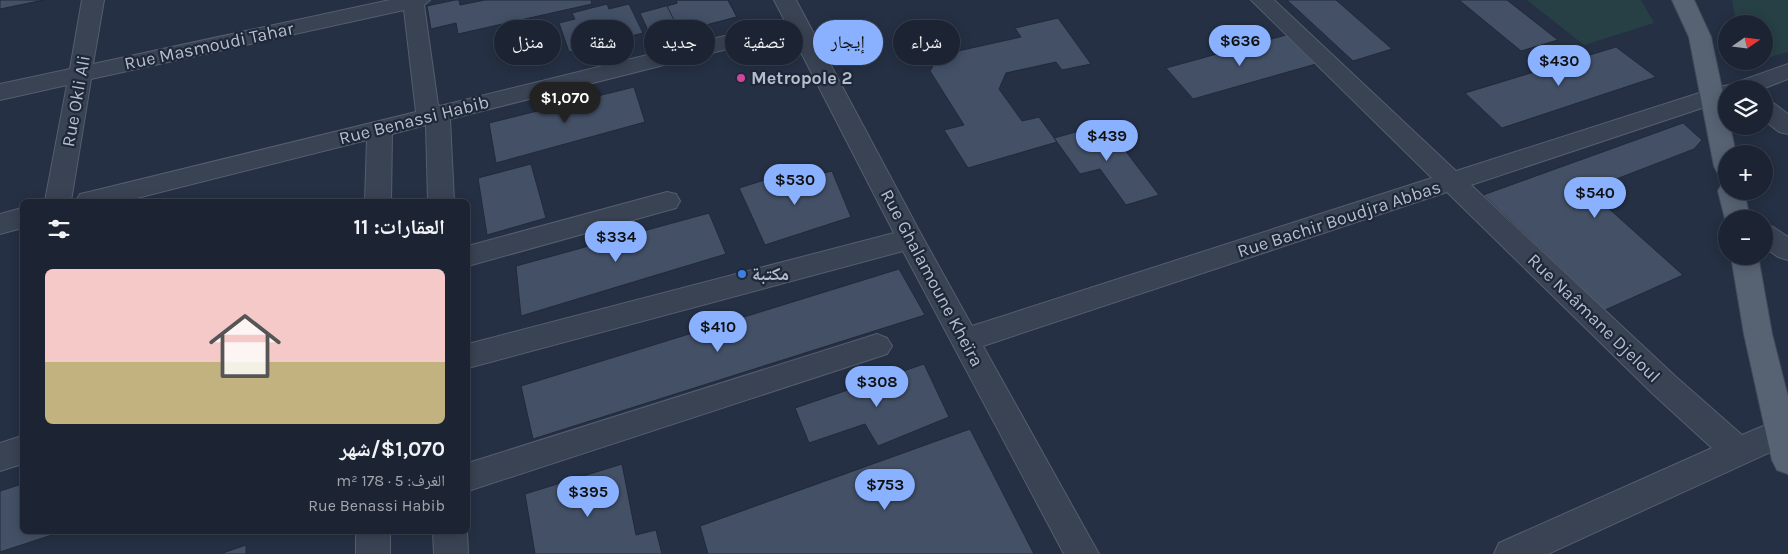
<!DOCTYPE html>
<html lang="ar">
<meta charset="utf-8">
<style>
:root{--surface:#1c2433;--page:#252c3b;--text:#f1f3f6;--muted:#a0a4ac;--line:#3a414e;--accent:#8ab1ff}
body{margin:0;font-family:Karla,"Noto Naskh Arabic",sans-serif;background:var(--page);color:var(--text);direction:rtl;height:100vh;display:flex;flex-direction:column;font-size:19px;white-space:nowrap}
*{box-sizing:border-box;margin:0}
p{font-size:16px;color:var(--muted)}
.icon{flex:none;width:28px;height:28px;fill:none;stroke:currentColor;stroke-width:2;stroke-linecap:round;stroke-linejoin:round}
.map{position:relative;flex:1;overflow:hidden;direction:ltr}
.panel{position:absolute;left:20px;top:199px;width:450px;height:335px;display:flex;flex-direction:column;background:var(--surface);border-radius:8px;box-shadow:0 2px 12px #0003,0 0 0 1px var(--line);direction:rtl}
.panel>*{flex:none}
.banner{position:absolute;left:485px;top:20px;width:475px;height:45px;direction:rtl;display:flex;gap:10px}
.needle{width:32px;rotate:76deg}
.fabs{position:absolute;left:1718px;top:15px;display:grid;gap:10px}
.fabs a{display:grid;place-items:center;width:55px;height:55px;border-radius:50%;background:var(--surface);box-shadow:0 2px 12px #0003,0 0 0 1px var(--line);font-size:25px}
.price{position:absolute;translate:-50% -42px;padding:0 11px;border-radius:18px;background:var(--accent);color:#111;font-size:16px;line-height:32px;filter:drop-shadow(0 1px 2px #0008)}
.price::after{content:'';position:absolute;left:50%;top:30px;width:15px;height:11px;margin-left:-8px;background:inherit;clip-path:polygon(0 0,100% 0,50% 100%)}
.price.current{background:#222;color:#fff}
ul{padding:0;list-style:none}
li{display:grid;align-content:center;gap:10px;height:265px;padding:0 25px}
li span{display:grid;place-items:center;height:155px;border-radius:8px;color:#555}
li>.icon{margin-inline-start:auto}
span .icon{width:90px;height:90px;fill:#fffc;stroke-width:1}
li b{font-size:21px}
h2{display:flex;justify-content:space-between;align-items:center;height:60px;padding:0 25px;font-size:21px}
.tag{padding:0 18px;border-radius:22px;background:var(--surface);box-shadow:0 2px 12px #0003,0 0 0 1px var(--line);font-size:18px;line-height:45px}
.tag.current{background:var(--accent);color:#111}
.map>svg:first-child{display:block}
</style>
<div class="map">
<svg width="1788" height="554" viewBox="0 0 1788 554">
<rect width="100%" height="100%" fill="#253044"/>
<path fill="#274045" d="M1527,0H1641L1654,23L1584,45Z
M1732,0H1788V52L1764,59V24H1736Z"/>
<path fill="#435066" stroke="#202a3a" d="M0,0H44L0,9Z
M455,0H459L460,5L485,0H591L592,4L458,34L456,23L431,29L427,6Z
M676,0H728L737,17L652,39L640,13L677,3Z
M676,0H728L737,17L680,32L667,6L677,3Z
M1287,0H1336L1392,49L1353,61Z
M1459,0H1507L1558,40L1521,51Z
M607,4L609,9L629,4L643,33L569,52L559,23L575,19L572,13Z
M1058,18L1091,64L1062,70L1056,62L1006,73L999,89L1022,121L1039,117L1057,142L968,168L944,130L964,125L930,71L944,47L958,51L1021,37L1015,28Z
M1286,35L1316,64L1193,99L1166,68Z
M1616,47L1656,77L1502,128L1465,93Z
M634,87L645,122L496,163L489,123Z
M1683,123L1702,140L1694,149L1588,190L1683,275L1605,310L1483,195Z
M1105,124L1159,195L1126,205L1100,169L1080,174L1054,138Z
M531,164L546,218L487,235L478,178Z
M832,171L851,217L765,245L739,188L771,178L777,185Z
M709,213L726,254L521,316L516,266Z
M899,269L925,315L533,439L521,386Z
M924,364L949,417L878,446L865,424L809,443L795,408Z
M970,429L1034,554H708L700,526Z
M622,464L636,535L656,530L662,554H535L525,494Z
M22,484V531H64L0,552V491Z
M246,545V554H220Z"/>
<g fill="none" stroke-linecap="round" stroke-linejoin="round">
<g stroke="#555e6d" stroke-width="2">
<path id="minor" d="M82,0H104L93,64L390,0H430L424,5L438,105L440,106L785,21L774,0H796L922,236L972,326L1432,178L1251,0H1274L1456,171L1718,87L1729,85L1788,64V79L1762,89H1726V100L1471,185L1675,376L1742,435L1780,419L1788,422V444L1548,554H1494L1499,543L1712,448L1653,394L1447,192L983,346L1099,554H1064L903,251L468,368V344L894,233L791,33L450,119L454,201H428L426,125L392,134L391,201H365L367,140L125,201H76L80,194L89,192L416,112L404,10L91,79L71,201H45L67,85L0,100V84L70,69Z
M1764,100L1772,102L1788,114V134L1779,132L1764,120Z
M667,192L676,194L680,201L676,208L468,266V246Z
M22,208V228L0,234V214Z
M1764,224L1773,227L1788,237V260L1778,257L1764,247Z
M877,334L887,338L892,346L887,354L468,491V463Z
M22,436V464L0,471V443Z
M356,531H390V554H356Z
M433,531H467L468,554H434Z"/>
</g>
<g stroke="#434c5c" stroke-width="2">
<path id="major" d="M1672,0H1694L1711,37L1726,108V126H1730L1736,154H1726V175L1717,172L1714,166L1689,37Z
M1726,183V191H1744L1750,219H1726V223L1718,191L1722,184Z
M1731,256H1758L1772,334L1788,397V474L1777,470L1772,460L1744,334Z"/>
</g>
<use href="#minor" fill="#394353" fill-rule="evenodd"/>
<use href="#major" fill="#576273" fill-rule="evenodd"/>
</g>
<circle fill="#d1479c" stroke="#1e2839" stroke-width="2" cx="741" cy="78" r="5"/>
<circle fill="#3f7fe0" stroke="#1e2839" stroke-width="2" cx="742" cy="274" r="5"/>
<g text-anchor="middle" stroke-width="4.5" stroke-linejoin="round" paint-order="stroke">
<g font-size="18" fill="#b7becd" stroke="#1e2839">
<text transform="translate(209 46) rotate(-12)" y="6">Rue Masmoudi Tahar</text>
<text transform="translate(76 101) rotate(-80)" y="6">Rue Okli Ali</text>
<text transform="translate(414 120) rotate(-14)" y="6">Rue Benassi Habib</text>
<text transform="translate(1339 219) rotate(-18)" y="6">Rue Bachir Boudjra Abbas</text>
<text transform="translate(932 278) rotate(62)" y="6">Rue Ghalamoune Kheïra</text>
<text transform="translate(1594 318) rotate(44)" y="6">Rue Naâmane Djeloul</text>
</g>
<g font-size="18" font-weight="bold" fill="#b7becd" stroke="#1e2839" text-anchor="start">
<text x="751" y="84">Metropole 2</text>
<text x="752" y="280">مكتبة</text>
</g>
</g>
</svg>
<div class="fabs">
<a><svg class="needle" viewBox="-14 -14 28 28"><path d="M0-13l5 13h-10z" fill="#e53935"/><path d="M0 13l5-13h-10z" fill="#a0a4ac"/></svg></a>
<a><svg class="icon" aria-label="layers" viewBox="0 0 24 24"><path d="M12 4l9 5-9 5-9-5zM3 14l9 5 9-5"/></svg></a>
<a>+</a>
<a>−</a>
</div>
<b class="price" style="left:1240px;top:67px">$636</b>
<b class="price" style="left:1559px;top:87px">$430</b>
<b class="price current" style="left:565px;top:124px">$1,070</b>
<b class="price" style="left:1107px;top:162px">$439</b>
<b class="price" style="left:795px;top:206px">$530</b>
<b class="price" style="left:1595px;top:219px">$540</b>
<b class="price" style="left:616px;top:263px">$334</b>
<b class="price" style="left:718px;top:353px">$410</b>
<b class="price" style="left:877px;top:408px">$308</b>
<b class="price" style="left:885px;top:511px">$753</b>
<b class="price" style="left:588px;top:518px">$395</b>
<div class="banner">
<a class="tag">شراء</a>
<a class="tag current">إيجار</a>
<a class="tag">تصفية</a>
<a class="tag">جديد</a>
<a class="tag">شقة</a>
<a class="tag">منزل</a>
</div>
<section class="panel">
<h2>العقارات: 11<svg class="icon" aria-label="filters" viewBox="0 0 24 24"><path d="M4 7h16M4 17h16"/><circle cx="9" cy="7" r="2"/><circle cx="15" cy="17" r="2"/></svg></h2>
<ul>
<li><span style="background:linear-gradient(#f6c9c9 60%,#c2b280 0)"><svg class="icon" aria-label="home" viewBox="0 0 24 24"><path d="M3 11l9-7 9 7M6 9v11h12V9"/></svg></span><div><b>$1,070/شهر</b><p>الغرف: 5 · 178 m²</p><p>Rue Benassi Habib</p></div></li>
</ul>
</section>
</div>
